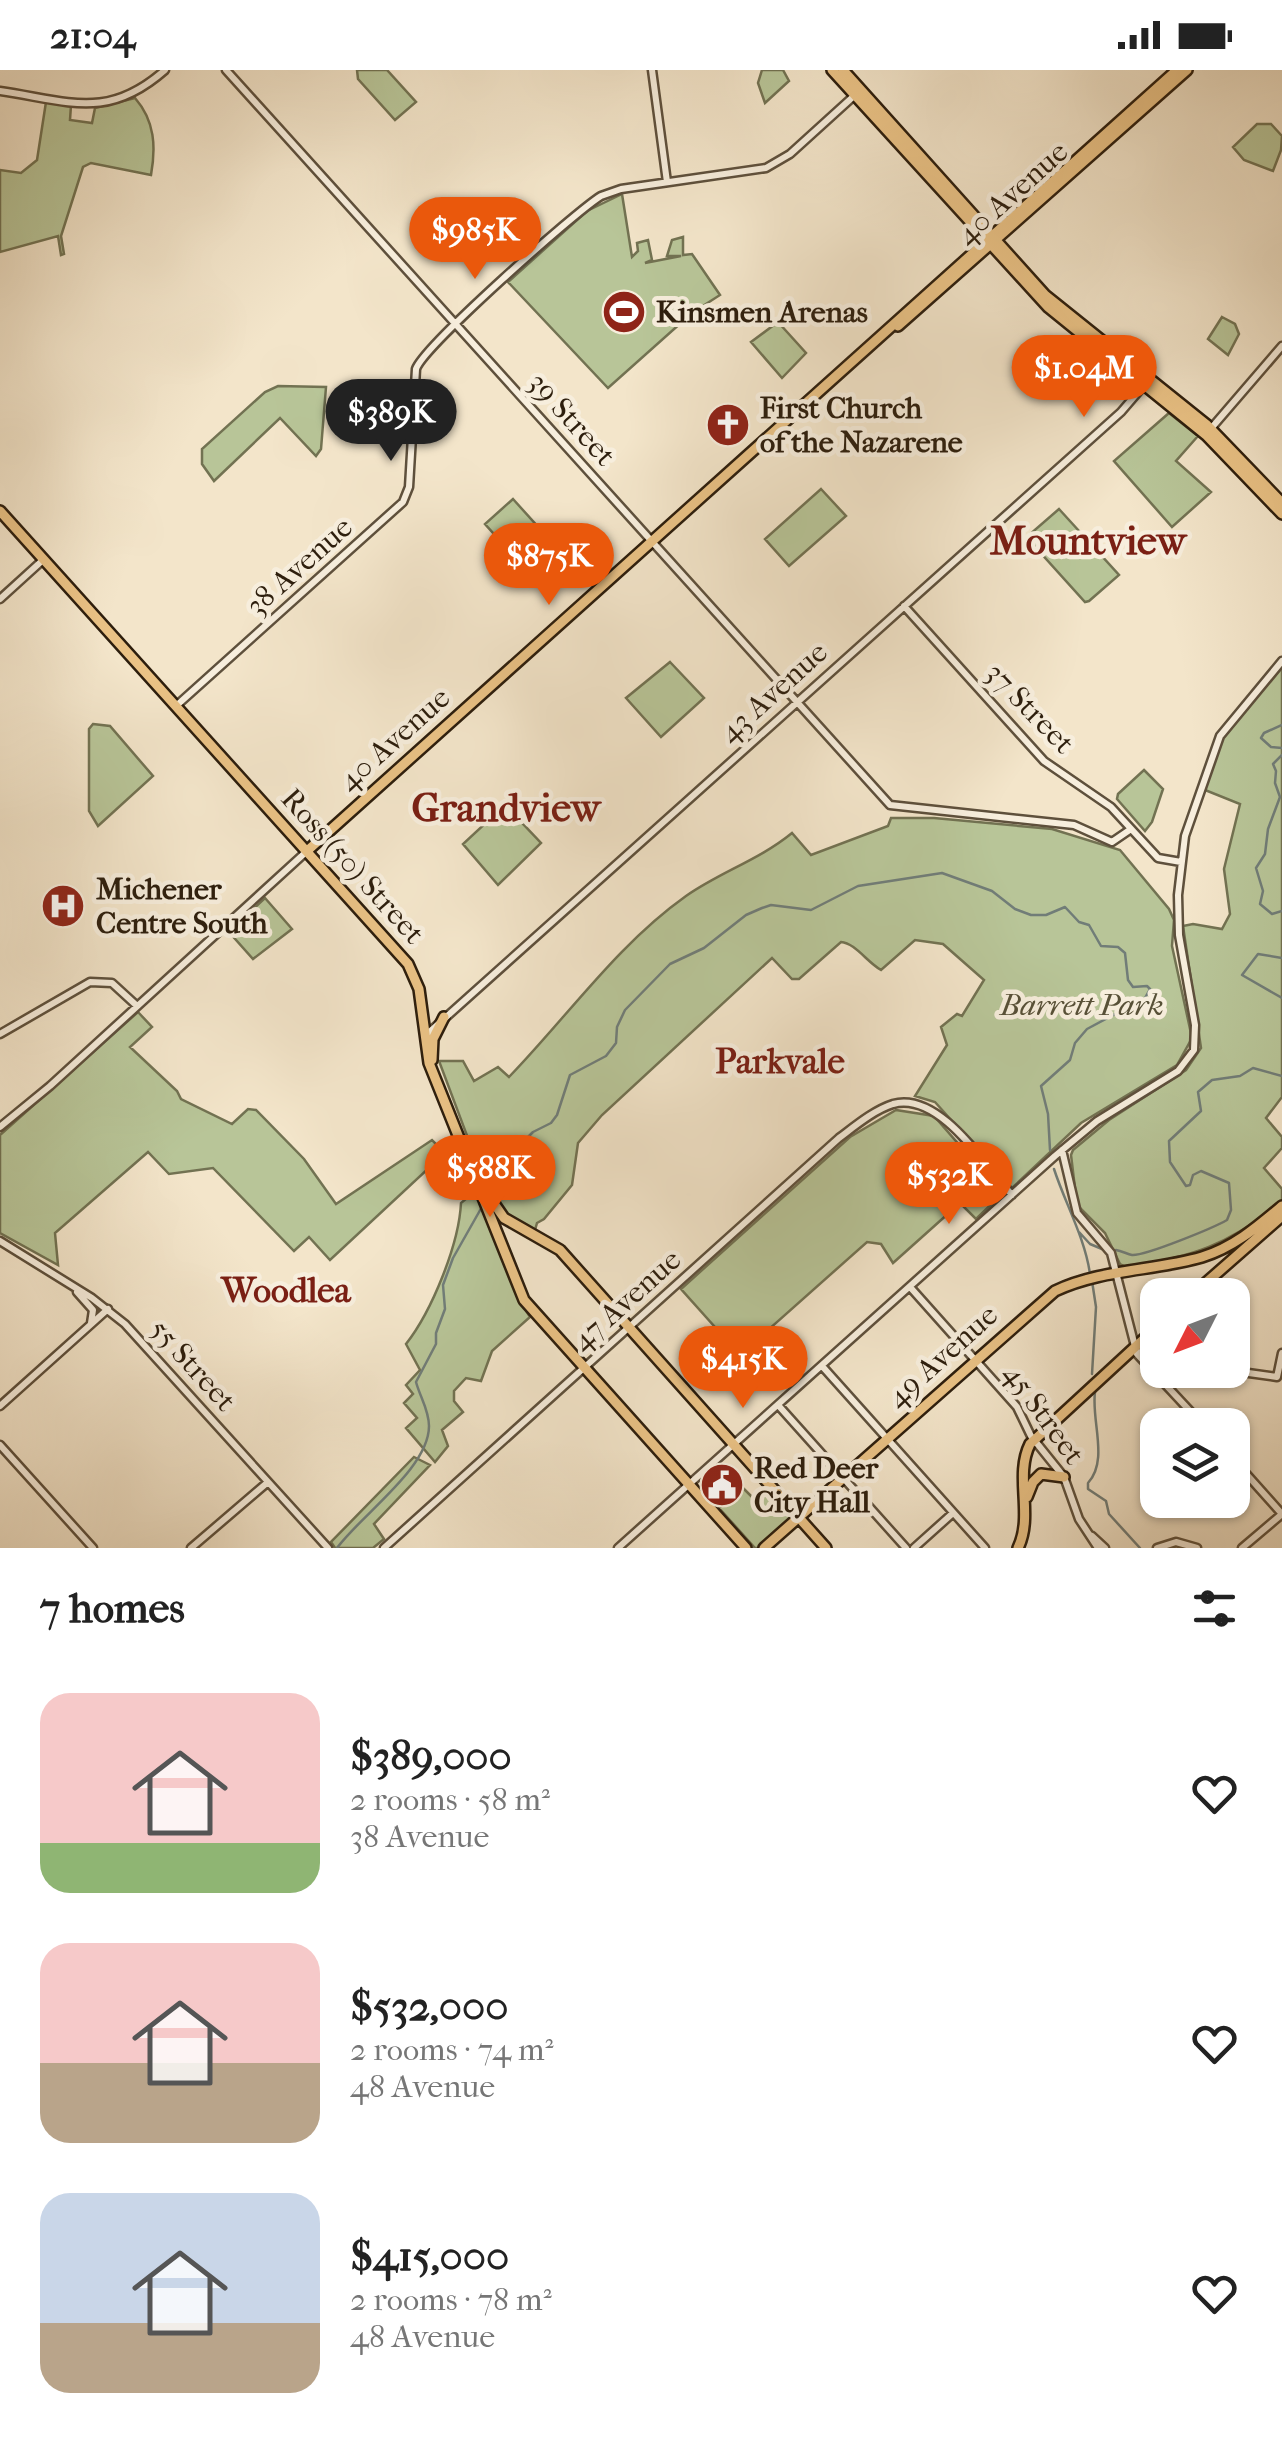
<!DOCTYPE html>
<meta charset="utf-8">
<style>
:root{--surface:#fff;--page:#f6f6f6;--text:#222;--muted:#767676;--accent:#ea580c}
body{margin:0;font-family:"IM FELL French Canon",serif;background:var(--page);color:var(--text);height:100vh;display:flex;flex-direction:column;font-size:38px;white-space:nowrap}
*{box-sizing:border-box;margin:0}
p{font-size:32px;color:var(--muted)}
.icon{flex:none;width:55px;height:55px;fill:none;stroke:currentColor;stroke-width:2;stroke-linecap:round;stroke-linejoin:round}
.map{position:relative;height:1478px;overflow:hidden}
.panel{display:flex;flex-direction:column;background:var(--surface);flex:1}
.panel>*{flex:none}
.needle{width:65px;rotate:228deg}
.fabs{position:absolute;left:1140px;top:1208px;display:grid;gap:20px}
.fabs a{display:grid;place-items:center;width:110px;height:110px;border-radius:20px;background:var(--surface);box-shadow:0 2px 8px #0004;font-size:50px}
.price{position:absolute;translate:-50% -85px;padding:0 22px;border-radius:35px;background:var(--accent);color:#fff;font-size:32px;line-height:65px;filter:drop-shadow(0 2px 5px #0008)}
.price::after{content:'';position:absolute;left:50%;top:60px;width:30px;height:22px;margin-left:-15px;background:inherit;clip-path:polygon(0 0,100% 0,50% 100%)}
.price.selected{background:#222;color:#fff}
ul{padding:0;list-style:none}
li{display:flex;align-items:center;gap:30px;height:250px;padding:0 40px}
li span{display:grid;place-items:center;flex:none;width:280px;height:200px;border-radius:30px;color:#555}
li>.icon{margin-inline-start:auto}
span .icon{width:120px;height:120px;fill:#fffc;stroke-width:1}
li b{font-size:42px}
h2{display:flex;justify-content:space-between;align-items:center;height:120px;padding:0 40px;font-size:42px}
.status{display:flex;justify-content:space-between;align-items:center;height:70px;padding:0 50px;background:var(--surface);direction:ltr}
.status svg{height:28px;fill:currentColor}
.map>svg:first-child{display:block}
</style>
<div class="status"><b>21:04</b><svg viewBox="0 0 49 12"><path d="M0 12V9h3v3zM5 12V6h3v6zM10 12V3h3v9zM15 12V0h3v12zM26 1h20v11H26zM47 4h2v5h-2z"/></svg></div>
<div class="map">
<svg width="1282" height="1478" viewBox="0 0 1282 1478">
<rect width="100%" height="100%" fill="#f3e5ca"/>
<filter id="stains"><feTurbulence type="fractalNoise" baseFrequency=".002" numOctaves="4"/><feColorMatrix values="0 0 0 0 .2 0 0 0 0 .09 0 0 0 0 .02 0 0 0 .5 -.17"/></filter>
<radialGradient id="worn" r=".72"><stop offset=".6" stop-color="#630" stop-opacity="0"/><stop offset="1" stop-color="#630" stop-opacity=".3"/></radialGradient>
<path fill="#b8c598" stroke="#727252" stroke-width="2.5" d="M357,0H387L416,32L395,50L358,9Z
M762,0H783L789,11L765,33L758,13Z
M135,28C155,51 156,77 151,105L91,93L83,97L61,166L64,184L61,185L58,166L0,182V100L21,103L37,90L46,32L71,35L70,50L92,53L95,38Z
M1257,54H1271L1282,66L1281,80L1273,101L1244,90L1233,77Z
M622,124L632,187L638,181L637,173L648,170L652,190L645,193L681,186H667L672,170L683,167V185L692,184L720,225L692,243L608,318L508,212L587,141Z
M1222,247L1235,254L1239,264L1228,285L1208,269Z
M778,252L806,283L782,308L751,272Z
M278,316L326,317L321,379L316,386L280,348L214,411L202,394V379L265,322Z
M1169,343L1198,366L1176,391L1211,422L1172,457L1114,391Z
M821,419L846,446L789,496L765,469Z
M513,429L549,469L521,494L485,454Z
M1059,439L1119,505L1089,531L1085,532L1029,470V465Z
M1282,591V1027L1266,1048L1282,1067V1078L1264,1098L1282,1119V1132C1228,1175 1193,1187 1126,1197L1120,1194L1105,1163L1077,1135L1071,1085L1073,1080L1109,1050L1186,1000L1201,978L1183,856L1193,854L1222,859L1230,844L1224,799L1240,734L1200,718L1217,671Z
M670,592L704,628L661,667L626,628Z
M93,654L110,656L153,706L98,756L89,741V659Z
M1144,700L1163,719L1152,752L1145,761L1117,729L1118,724Z
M505,735L541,773L498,815L463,774Z
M891,748H934L1052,759L1120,780L1169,839L1174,850L1172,876L1192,968L1177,995L1081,1053L1012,1118L935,1032L915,1026L947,975L941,957L957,944L962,946L984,910L943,874L915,870L881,900C867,892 855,873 841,872L799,909H792L772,888L602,1045L578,1073L572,1115L544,1149L537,1153L535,1160L508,1146L501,1138L484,1096L469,1071L439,991H463L474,1011L498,997L509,1007C568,946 617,875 686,826C720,802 759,790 792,763L811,785L888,756Z
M265,828L292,859L253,889L229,862Z
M138,942L152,957L130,977L177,1021L181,1029L232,1054L248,1039L256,1040L304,1089L336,1134L432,1070L445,1083L330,1190L309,1167L294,1181L213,1098L169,1104L148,1082L55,1163L58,1195L0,1163V1065Z
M896,1040L934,1046L1002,1124L976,1149L960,1133L893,1193L881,1174L867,1172L740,1285L681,1219L850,1067Z
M474,1122L480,1127L519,1229L530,1247L492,1281L481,1311L466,1308L454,1321V1331L463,1342L442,1360L448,1376L435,1392L406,1358L417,1348L404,1333L413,1324L406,1315L420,1300L406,1274C432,1241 459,1174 461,1133Z
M414,1387L430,1395L374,1454L384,1469L373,1478H335L331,1472Z
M742,1417L757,1432L771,1420L792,1447L758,1478H755L719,1438Z"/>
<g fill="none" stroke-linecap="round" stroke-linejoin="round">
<path stroke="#717d78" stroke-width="2.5" d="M1282,655L1264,663L1261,668L1271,677L1282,678
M1282,685L1273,694L1276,701L1275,713L1280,727L1268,759L1265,784L1256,798L1263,821L1260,834L1272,844L1282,841
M1282,888L1258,884L1242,905L1282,928
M1054,1099C1065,1133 1085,1168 1090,1204
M493,1120L525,1070L533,1062L551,1053L557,1045L570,1005L606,986L616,973L617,957L625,940L670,894L704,878L746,845L762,838L771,835L811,840L858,816L942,803L992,821L1015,839L1031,845H1046L1065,837L1079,852L1089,855L1101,876L1118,877L1125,883L1128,910L1133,917L1147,916L1150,919L1145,928L1087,959L1075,973L1070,990L1041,1016L1048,1044L1050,1080
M1079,1162L1090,1174L1102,1179
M1116,1180C1122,1181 1127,1184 1132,1185C1145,1186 1213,1158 1227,1150L1231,1140L1229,1113L1201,1101L1193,1105L1190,1115L1186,1116L1170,1092L1169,1071L1201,1041L1198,1022L1212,1010L1240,1006L1253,998L1282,1006
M1092,1211L1096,1237L1092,1304
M1095,1322C1091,1351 1109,1390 1088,1413V1419L1106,1431L1109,1444L1140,1478
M337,1478C362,1444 429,1398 429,1356C429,1340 420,1327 416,1312L436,1274V1263L445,1239L443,1215L453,1188L483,1135"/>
<g stroke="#5e503c" stroke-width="11">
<path id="minor" d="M226,0L890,735L1074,755L1112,772L1131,759
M652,0L667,112
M0,21C69,31 107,51 165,0
M1208,362L1282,276
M0,529L44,489
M904,536L1044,691L1111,737L1158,788L1181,792
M176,636L403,432L409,417L416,299C424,276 575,142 601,126L621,119L766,98L790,84L855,25
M0,964L90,912L112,913L136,935
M425,966L1121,342L1145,314
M0,1057L50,1016L306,782
M1062,1080L1077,1143L1111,1183L1137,1284L1203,1355
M0,1171L92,1228L125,1254L328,1478
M910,1217L1017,1337L1031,1366L1064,1407L1079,1449L1098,1478
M77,1222L93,1240L91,1253
M1135,1278L1153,1301
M822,1296L985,1478
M1227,1300L1277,1307L1282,1283
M778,1335L906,1478
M0,1336L108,1239
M0,1375L93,1478
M1232,1388L1282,1444
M1092,1466L1105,1478
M191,1478L268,1412
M384,1478L839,1068C855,1056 874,1040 893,1034C939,1021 985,1095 1012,1125
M618,1478L1055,1086L1097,1051L1178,1001L1194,980L1195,955L1179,865L1178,825L1185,766L1220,666L1282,591
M914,1478L953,1443
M1157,1478L1176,1472L1197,1478
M1242,1478L1282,1444"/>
</g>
<g stroke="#2d1e0d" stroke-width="14">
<path id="major" d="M832,0L1048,237L1206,365L1282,444
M843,0L1045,225L1207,355L1282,433
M898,256L1187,0
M0,441L408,894L419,919L429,993L524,1230L746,1478
M307,781L1177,0
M432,990L433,969L444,947
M466,1075L484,1102L495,1135L504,1148L560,1180L826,1478
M1192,1225L1282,1146
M1027,1427L1033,1412L1041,1404L1064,1407
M764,1478L1055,1221C1101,1199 1154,1201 1202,1187C1234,1177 1257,1157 1282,1136
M1018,1478C1034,1445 1014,1406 1030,1374L1158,1256"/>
</g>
<use href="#minor" stroke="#f7eedd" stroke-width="6"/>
<use href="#major" stroke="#eac285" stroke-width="9"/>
</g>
<defs>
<g id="stadium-disc" transform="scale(2.25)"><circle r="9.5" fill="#8f2418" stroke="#f7eedd"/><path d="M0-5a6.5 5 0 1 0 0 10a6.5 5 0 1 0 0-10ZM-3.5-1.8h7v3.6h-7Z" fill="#fff"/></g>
<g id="church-disc" transform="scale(2.25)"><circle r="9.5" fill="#8f2418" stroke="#f7eedd"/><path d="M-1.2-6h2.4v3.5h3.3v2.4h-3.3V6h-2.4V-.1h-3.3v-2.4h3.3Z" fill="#fff"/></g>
<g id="hospital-disc" transform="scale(2.25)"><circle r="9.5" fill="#8f2418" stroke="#f7eedd"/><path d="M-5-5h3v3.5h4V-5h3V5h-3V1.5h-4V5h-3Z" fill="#fff"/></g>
<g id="civic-disc" transform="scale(2.25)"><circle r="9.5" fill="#8f2418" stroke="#f7eedd"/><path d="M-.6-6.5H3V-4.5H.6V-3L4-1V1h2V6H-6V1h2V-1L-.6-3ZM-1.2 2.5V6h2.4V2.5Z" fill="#fff"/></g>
</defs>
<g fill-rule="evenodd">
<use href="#stadium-disc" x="624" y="242"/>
<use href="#church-disc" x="728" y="355"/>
<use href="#hospital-disc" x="63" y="836"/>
<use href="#civic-disc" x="722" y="1415"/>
</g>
<g text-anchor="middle" stroke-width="9" stroke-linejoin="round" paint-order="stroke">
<g font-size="30" fill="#2d1e0d" stroke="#f7eedd">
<text transform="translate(1012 123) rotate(-42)" y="10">40 Avenue</text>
<text transform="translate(572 349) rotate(48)" y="10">39 Street</text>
<text transform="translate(299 496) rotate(-42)" y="10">38 Avenue</text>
<text transform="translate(773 622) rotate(-42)" y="10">43 Avenue</text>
<text transform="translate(1030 638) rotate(46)" y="10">37 Street</text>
<text transform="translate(394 669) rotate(-42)" y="10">40 Avenue</text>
<text transform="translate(353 796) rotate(48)" y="10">Ross (50) Street</text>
<text transform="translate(626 1230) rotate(-42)" y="10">47 Avenue</text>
<text transform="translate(942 1286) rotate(-42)" y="10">49 Avenue</text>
<text transform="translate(193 1295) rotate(48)" y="10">55 Street</text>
<text transform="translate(1044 1344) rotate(54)" y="10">45 Street</text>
</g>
<g font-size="30" font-weight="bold" fill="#2d1e0d" stroke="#f7eedd" text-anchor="start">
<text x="656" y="252">Kinsmen Arenas</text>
<text x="760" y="348">First Church<tspan x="760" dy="34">of the Nazarene</tspan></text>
<text x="96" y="829">Michener<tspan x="96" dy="34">Centre South</tspan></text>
<text x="754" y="1408">Red Deer<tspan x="754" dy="34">City Hall</tspan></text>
</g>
<g font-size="30" font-style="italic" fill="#575037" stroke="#f7eedd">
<text x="1082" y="945">Barrett Park</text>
</g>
<g font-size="35" font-weight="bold" fill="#7a1f14" stroke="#f7eedd">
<text x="780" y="1003">Parkvale</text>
<text x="286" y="1232">Woodlea</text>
</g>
<g font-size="40" font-weight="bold" fill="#7a1f14" stroke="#f7eedd">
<text x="1088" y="484">Mountview</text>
<text x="506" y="751">Grandview</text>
</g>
</g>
<rect width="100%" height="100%" filter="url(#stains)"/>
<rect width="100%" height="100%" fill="url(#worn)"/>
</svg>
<div class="fabs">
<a><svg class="needle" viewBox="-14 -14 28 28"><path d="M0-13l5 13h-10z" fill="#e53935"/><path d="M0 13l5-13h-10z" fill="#767676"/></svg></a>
<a><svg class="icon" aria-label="layers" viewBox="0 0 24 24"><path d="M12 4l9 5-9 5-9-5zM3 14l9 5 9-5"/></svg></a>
</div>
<b class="price" style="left:475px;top:212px">$985K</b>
<b class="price" style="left:1084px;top:350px">$1.04M</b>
<b class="price selected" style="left:391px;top:394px">$389K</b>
<b class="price" style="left:549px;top:538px">$875K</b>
<b class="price" style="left:490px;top:1150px">$588K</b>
<b class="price" style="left:949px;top:1157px">$532K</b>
<b class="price" style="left:743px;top:1341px">$415K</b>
</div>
<section class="panel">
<h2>7 homes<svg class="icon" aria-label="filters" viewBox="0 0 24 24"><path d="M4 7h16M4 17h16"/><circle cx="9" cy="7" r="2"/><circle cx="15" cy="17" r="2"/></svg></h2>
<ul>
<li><span style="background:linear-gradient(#f6c9c9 75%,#8fb573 0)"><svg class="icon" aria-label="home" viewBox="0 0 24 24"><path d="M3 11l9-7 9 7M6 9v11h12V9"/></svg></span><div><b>$389,000</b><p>2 rooms · 58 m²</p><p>38 Avenue</p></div><svg class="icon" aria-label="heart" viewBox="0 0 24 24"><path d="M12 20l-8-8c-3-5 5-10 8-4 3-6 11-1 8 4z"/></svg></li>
<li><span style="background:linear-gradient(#f6c9c9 60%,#b9a48a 0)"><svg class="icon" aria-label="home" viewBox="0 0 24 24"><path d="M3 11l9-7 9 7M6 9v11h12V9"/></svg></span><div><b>$532,000</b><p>2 rooms · 74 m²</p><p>48 Avenue</p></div><svg class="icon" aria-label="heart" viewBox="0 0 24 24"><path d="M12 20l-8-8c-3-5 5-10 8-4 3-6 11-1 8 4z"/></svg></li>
<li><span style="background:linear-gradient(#c9d6e8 65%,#b9a48a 0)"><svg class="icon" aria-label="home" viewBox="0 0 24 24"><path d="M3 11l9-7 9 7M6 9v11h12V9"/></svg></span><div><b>$415,000</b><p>2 rooms · 78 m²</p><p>48 Avenue</p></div><svg class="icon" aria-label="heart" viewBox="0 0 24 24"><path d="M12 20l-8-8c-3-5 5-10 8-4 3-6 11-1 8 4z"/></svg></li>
</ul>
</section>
